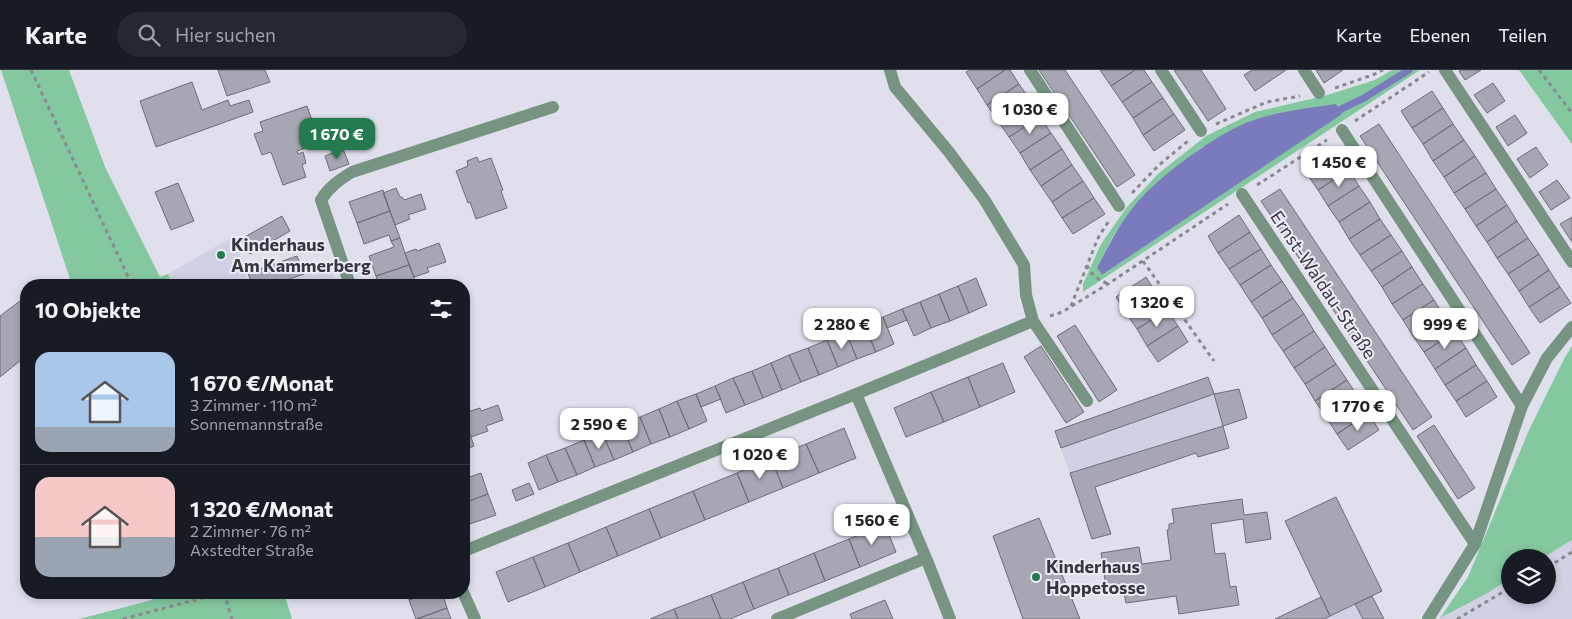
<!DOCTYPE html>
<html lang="de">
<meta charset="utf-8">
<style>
:root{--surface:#171b24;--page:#242831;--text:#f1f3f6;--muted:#9ea1a6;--line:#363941;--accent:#227a4e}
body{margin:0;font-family:Commissioner,sans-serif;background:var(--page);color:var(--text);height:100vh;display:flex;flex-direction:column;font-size:19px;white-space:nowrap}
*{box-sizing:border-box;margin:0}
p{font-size:16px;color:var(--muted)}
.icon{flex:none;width:28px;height:28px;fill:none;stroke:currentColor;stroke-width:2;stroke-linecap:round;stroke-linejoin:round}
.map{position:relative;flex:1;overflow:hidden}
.side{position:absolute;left:20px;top:209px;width:450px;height:320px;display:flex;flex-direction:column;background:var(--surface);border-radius:20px;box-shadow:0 2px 8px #0003}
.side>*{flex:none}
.controls{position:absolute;left:1501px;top:479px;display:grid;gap:10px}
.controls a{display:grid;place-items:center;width:55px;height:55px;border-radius:50%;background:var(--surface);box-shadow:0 2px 8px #0003;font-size:25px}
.price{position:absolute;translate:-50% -42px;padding:0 11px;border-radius:10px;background:#fff;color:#222;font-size:16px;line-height:32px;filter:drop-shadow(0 1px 2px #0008)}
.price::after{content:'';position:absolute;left:50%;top:30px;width:15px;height:11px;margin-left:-8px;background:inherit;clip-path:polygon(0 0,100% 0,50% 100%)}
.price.selected{background:var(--accent);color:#fff}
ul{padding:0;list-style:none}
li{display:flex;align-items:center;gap:15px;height:125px;padding:0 15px}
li+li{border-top:1px solid var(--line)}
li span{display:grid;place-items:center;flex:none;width:140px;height:100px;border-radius:15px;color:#555}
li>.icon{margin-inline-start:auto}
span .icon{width:60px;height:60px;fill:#fffc;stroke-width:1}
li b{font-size:21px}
h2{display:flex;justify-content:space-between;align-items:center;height:60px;padding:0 15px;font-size:21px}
header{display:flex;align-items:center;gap:30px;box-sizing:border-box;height:70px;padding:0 25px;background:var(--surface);border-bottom:1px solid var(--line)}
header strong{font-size:24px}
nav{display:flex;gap:28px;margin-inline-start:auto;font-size:18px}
.search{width:350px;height:45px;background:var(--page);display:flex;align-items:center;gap:12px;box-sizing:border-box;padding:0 18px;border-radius:28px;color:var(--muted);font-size:19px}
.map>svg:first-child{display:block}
</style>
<header>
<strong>Karte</strong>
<div class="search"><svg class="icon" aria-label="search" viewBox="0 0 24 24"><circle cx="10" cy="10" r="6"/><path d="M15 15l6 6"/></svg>Hier suchen</div>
<nav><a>Karte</a><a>Ebenen</a><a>Teilen</a></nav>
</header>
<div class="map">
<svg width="1572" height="549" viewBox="0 0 1572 549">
<rect width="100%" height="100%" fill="#dfe0ec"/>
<path fill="#d0d2e3" d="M234,166L249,215H172L168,204Z
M330,195L337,215H275Z
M1208,307L1214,324L1239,319L1247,348L1223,356L1229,378L1198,387L1196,383L1095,417L1111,464L1092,469L1055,361Z
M1572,470V549H1439L1484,525L1510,509V525H1548V488L1544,487Z
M1372,526L1384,549H1275L1321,527L1330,546Z"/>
<path fill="#84c89f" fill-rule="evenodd" d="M1,0H69L105,97L160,207L168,204L172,215H72Z
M1392,0H1420L1083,222V214L1101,174L1127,137L1159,103L1206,66L1255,42L1324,26L1375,10ZM1341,44L1102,205L1097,198L1112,168L1134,136L1152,118L1202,77Z
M1519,0H1572V74Z
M1572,276V470L1544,487L1510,488V509L1484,525L1440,548L1468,507L1529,360L1564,289Z
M150,523H284L292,549H79L152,530Z"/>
<path fill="#7a7bbc" d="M1336,34L1342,44L1102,205L1097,198C1108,176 1119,155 1134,136C1158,107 1206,72 1239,56C1269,42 1303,39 1336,34Z"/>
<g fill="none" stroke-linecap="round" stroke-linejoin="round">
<path stroke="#7a7bbc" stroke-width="7" d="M1331,44L1364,28L1409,0"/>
</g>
<path fill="#a6a7b2" stroke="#6c6d77" d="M218,0H265L270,12L227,26Z
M970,0H1005L977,19L966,2Z
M1005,0H1010L1019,14L987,35L977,19Z
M1039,0H1065L1135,105L1117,117Z
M1100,0H1135L1111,16Z
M1135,0H1144L1152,12L1122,32L1111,16Z
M1174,0H1201L1226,39L1208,51Z
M1252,0H1286L1255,21L1244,5Z
M1316,0H1343L1324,13Z
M1461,0H1481L1465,10L1459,1Z
M192,12L202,40L228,30L230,36L249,30L253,42L156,77L140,31Z
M1152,12L1163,28L1133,48L1122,32Z
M1493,13L1505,31L1487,43L1474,25Z
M1019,14L1030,30L998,51L987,35Z
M1432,21L1443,38L1412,58L1401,41Z
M1163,28L1174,44L1143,65L1133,48Z
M1030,30L1040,47L1009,67L998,51Z
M307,36L320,73L297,81L298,84L303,82L306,93L302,95L306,107L283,115L271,82L262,85L254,64L263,61L260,52Z
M1443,38L1453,54L1423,74L1412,58Z
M1174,44L1185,60L1154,81L1143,65Z
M1515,45L1527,63L1508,76L1496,57Z
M1040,47L1051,63L1020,83L1009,67Z
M1379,54L1530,283L1512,295L1360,66Z
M1453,54L1464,70L1433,91L1423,74Z
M1051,63L1062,79L1030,100L1020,83Z
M1464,70L1475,86L1444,107L1433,91Z
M1536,77L1548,95L1530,108L1517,89Z
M343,79L349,94L330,101L325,86Z
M1062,79L1072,95L1041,116L1030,100Z
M1338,84L1349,100L1318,120L1307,104Z
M1475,86L1486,103L1454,123L1444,107Z
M477,87L479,92L491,88L503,120L501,121L507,138L476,149L470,132L468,133L456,101L468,96L467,91Z
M1072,95L1083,111L1052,132L1041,116Z
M1349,100L1359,116L1328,136L1318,120Z
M1486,103L1496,119L1465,139L1454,123Z
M1557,110L1570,128L1551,140L1539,122Z
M1083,111L1094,128L1062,148L1052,132Z
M178,113L194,151L171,160L155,122Z
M1359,116L1370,132L1339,152L1328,136Z
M396,118L400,127H402L404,130L421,124L426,139L408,145L410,149L395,155L383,123Z
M1280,119L1432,347L1413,360L1261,131Z
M1496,119L1507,135L1476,156L1465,139Z
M383,120L390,141L357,153L349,132Z
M1094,128L1105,144L1073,164L1062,148Z
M1370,132L1380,149L1349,169L1339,152Z
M1507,135L1517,151L1487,172L1476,156Z
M390,141L400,168L391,171L389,165L364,174L357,153Z
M1239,145L1250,162L1218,183L1208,166Z
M282,146L290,161L250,184L241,169Z
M1572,147V172L1560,154Z
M1380,149L1391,165L1360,185L1349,169Z
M1517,151L1528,168L1497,188L1487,172Z
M1250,162L1261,179L1229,199L1218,183Z
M1391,165L1402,181L1371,201L1360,185Z
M400,168L409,195L376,206L369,186L394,177L391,171Z
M1528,168L1539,184L1508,204L1497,188Z
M439,173L446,192L427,198L429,202L414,207L405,183L416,179L417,181Z
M1261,179L1271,195L1240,215L1229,199Z
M1402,181L1412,197L1382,217L1371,201Z
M1539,184L1549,200L1519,221L1508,204Z
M297,186L304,204L272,215H252L248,203Z
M409,195L417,215H379L376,206Z
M1271,195L1282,211L1251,232L1240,215Z
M1412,197L1423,214L1392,234L1382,217Z
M1549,200L1560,217L1529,237L1519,221Z
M1146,207L1156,223L1126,243L1116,227Z
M976,208L987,235L969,243L958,216Z
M1282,211L1293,228L1262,248L1251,232Z
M1423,214L1434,230L1403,250L1392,234Z
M958,216L969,243L950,251L939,224Z
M1560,217L1571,233L1540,253L1529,237Z
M1156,223L1167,240L1137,259L1126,243Z
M939,224L950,251L931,258L920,232Z
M24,228L26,231V286L0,307V246Z
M1293,228L1304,244L1272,265L1262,248Z
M1434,230L1444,246L1413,266L1403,250Z
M920,232L931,258L914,266L902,239Z
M902,239L907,250L887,258L883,247Z
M1167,240L1178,256L1147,276L1137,259Z
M1304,244L1314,261L1283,281L1272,265Z
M1444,246L1455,262L1424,282L1413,266Z
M883,247L894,274L876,282L864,255Z
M864,255L876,282L857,289L846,262Z
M1075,255L1117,320L1099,332L1057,266Z
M1178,256L1188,272L1158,292L1147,276Z
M1314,261L1325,277L1294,298L1283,281Z
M846,262L857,289L838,297L827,270Z
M1455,262L1466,278L1435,299L1424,282Z
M827,270L838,297L819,305L808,278Z
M1041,276L1084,342L1066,353L1024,287Z
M1325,277L1336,294L1305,314L1294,298Z
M808,278L819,305L801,312L789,285Z
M1466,278L1476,295L1445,315L1435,299Z
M789,285L801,312L782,320L771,293Z
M771,293L782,320L763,328L752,301Z
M1003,293L1015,322L980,337L968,307Z
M1336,294L1347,310L1315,331L1305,314Z
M1476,295L1487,311L1456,331L1445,315Z
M752,301L763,328L745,335L733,308Z
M968,307L980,337L944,352L931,322Z
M1208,307L1214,324L1061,378L1055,361Z
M733,308L745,335L726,343L715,316Z
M1347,310L1358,327L1326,347L1315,331Z
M1487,311L1497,327L1466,347L1456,331Z
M715,316L721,329L701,337L696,324Z
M1239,319L1247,348L1223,356L1214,324Z
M931,322L944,352L906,367L894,338Z
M696,324L707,351L689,359L677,331Z
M1358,327L1368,343L1337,364L1326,347Z
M677,331L689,359L670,367L659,339Z
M498,335L503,350L486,356L488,361L471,367L464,343L480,338L481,341Z
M659,339L670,367L651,374L640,347Z
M1368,343L1379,360L1348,380L1337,364Z
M640,347L651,374L633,382L621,354Z
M621,354L633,382L614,390L602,362Z
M467,355L474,376L464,380V356Z
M1434,355L1475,418L1458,429L1417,366Z
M1223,356L1229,378L1198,387L1196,383L1095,417L1111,464L1092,469L1070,403Z
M844,358L856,388L819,403L806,374Z
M602,362L614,390L595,397L584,370Z
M584,370L595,397L577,405L565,378Z
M806,374L819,403L783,418L771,388Z
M565,378L577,405L558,412L546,385Z
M546,385L558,412L539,420L528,393Z
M771,388L783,418L749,432L737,403Z
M481,403L488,424L464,433V409Z
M737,403L749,432L705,450L693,421Z
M529,413L534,424L516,431L512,420Z
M693,421L705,450L661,468L649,439Z
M488,424L496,445L464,456V433Z
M1336,427L1382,521L1330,546L1285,451Z
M1242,429L1244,445L1267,442L1271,469L1246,473L1243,449L1211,454L1215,484L1225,483L1230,517L1236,516L1239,535L1179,544L1176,526L1126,533L1124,522L1107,524L1101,483L1139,477L1142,494L1171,490L1167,460H1169V454L1174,453L1172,439Z
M649,439L661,468L618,486L606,457Z
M1039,448L1080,549H1023L993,466Z
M885,455L896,482L860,497L849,469Z
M606,457L618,486L580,502L568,473Z
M849,469L860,497L825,511L814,483Z
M568,473L580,502L545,517L533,487Z
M814,483L825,511L789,525L778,498Z
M533,487L545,517L508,532L496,502Z
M778,498L789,525L754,539L743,512Z
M743,512L754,539L730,549H721L711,525Z
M407,522H430L409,530Z
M430,522H442L447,538L416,549L409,530Z
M711,525L721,549H678L674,539Z
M1372,526L1384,549H1363L1355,534Z
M1321,527L1330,546L1324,549H1275Z
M885,530L893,549H852L850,544Z
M447,538L451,549H417Z
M674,539L678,549H650Z"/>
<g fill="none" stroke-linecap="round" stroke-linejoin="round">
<path stroke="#888991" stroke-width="3" stroke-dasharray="4 4" stroke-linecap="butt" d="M31,0L132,215
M1539,0L1572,43
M1335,18L1375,4L1383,0
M1355,51L1429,2
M1216,54L1267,32L1300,26
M1257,115L1327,70
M1132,123L1159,95L1188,71
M1143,191L1214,291
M1087,195C1091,205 1098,209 1108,214
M1071,236L1098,168L1110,149
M1050,246L1062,242L1108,214L1228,134
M1548,497L1572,482
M224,523L232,549
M123,549L225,522
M1457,549L1510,518"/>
<path stroke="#769481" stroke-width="12" d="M890,0L895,17L949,82L984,129L1024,195L1026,225L1033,251L1087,331
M1030,0L1119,136
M1161,0L1201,61
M1304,0L1319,23
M1445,0L1572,192
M1342,60L1522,336
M1242,124L1475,474
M350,215L321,130C329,117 339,110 352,102L553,37
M856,324L926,488L950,549
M464,481L856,324L1033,251
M463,522L475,549
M777,549L926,488
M1428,549L1475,474L1522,336L1547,288L1572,257"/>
</g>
<g fill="#227a4e" stroke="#ecedf9" stroke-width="2">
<circle cx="221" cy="185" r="5"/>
<circle cx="1036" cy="507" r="5"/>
</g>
<g text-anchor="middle" stroke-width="4" stroke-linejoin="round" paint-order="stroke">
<g font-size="18" font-weight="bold" fill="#36373b" stroke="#ecedf9" text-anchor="start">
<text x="231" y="181">Kinderhaus<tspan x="231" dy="21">Am Kammerberg</tspan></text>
<text x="1046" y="503">Kinderhaus<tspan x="1046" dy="21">Hoppetosse</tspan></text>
</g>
<g font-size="18" fill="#36373b" stroke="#ecedf9">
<text transform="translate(1323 215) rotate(56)" y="6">Ernst-Waldau-Straße</text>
</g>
</g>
</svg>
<div class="controls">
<a><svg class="icon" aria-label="layers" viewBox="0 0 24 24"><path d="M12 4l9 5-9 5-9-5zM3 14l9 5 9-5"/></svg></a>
</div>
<b class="price" style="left:1030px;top:65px">1 030 €</b>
<b class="price selected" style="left:337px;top:90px">1 670 €</b>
<b class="price" style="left:1339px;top:118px">1 450 €</b>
<b class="price" style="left:1157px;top:258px">1 320 €</b>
<b class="price" style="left:842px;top:280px">2 280 €</b>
<b class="price" style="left:1445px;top:280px">999 €</b>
<b class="price" style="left:1358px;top:362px">1 770 €</b>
<b class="price" style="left:599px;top:380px">2 590 €</b>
<b class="price" style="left:760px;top:410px">1 020 €</b>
<b class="price" style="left:872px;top:476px">1 560 €</b>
<section class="side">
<h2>10 Objekte<svg class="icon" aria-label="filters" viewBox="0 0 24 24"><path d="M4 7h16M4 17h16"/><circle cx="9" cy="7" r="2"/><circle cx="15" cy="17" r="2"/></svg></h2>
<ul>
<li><span style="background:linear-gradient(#a9c7e8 75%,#9aa5b1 0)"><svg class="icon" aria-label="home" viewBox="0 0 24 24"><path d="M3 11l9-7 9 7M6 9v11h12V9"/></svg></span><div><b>1 670 €/Monat</b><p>3 Zimmer · 110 m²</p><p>Sonnemannstraße</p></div></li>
<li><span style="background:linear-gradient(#f6c9c9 60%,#9aa5b1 0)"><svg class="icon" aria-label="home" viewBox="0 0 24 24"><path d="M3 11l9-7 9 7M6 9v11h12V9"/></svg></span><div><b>1 320 €/Monat</b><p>2 Zimmer · 76 m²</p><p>Axstedter Straße</p></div></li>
</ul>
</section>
</div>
